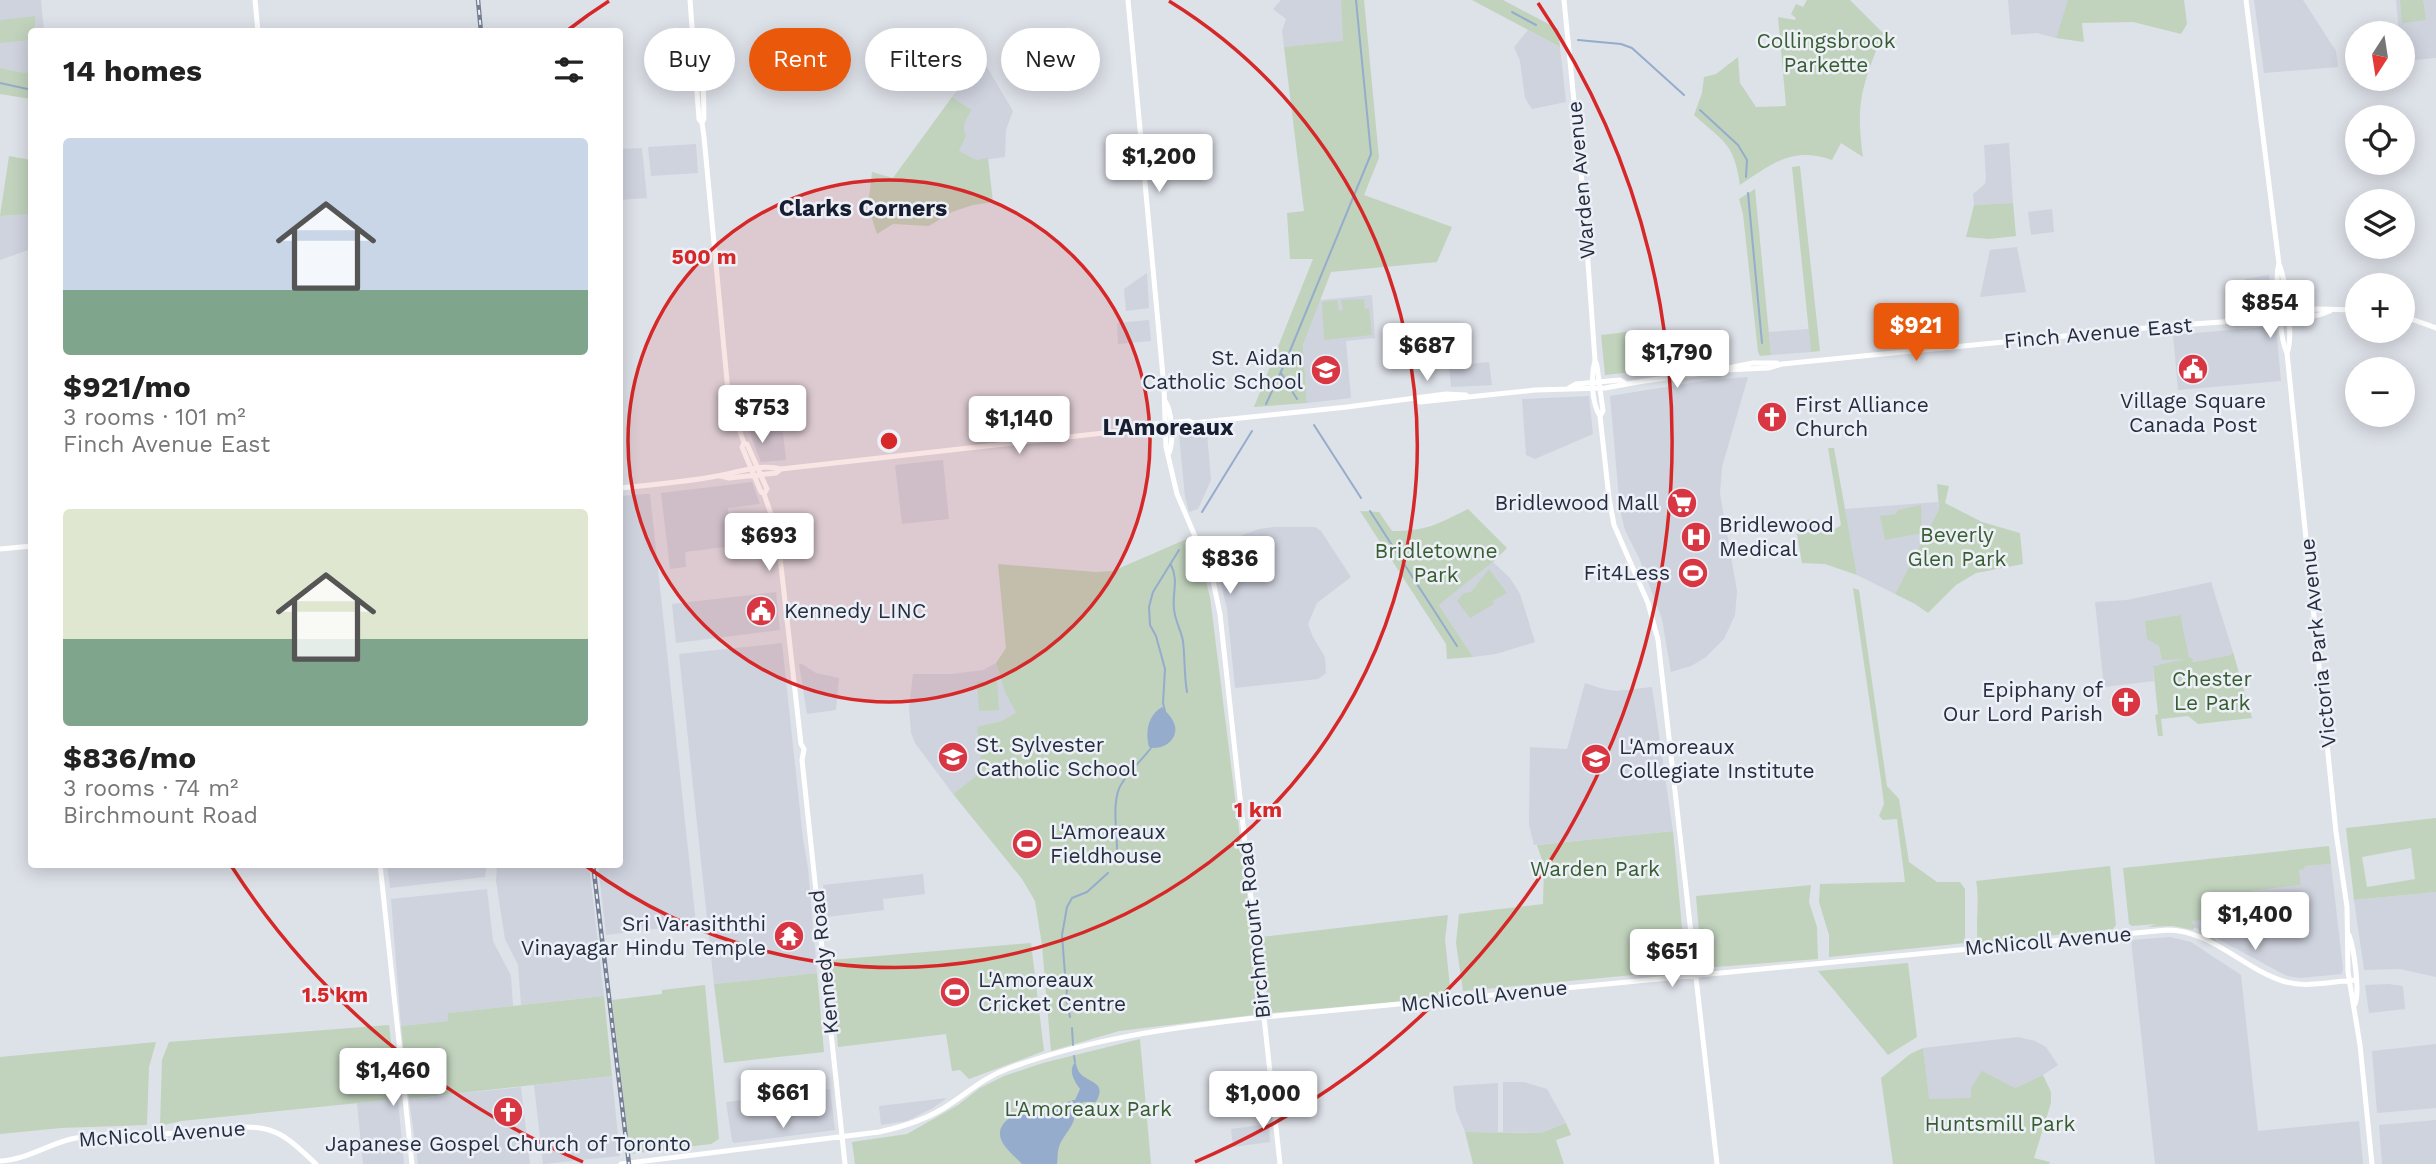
<!DOCTYPE html>
<meta charset="utf-8">
<style>
:root{--surface:#fff;--page:#f6f6f6;--text:#222;--muted:#767676;--accent:#ea580c}
body{margin:0;font-family:"Work Sans",sans-serif;background:var(--page);color:var(--text);height:100vh;display:flex;flex-direction:column;font-size:26px;white-space:nowrap}
*{box-sizing:border-box;margin:0}
p{font-size:23px;color:var(--muted)}
.icon{flex:none;width:38px;height:38px;fill:none;stroke:currentColor;stroke-width:2;stroke-linecap:round;stroke-linejoin:round}
.map{position:relative;flex:1;overflow:hidden}
.side{position:absolute;left:28px;top:28px;width:595px;height:840px;display:flex;flex-direction:column;background:var(--surface);border-radius:7px;box-shadow:0 4px 18px #0003}
.side>*{flex:none}
.hud{position:absolute;left:644px;top:28px;width:665px;height:63px;display:flex;gap:14px}
.needle{width:46px;rotate:192deg}
.tools{position:absolute;left:2345px;top:21px;display:grid;gap:14px}
.tools a{display:grid;place-items:center;width:70px;height:70px;border-radius:50%;background:var(--surface);box-shadow:0 4px 18px #0003;font-size:35px}
.price{position:absolute;translate:-50% -60px;padding:0 16px;border-radius:7px;background:#fff;color:#222;font-size:23px;line-height:46px;filter:drop-shadow(0 2px 4px #0008)}
.price::after{content:'';position:absolute;left:50%;top:42px;width:21px;height:16px;margin-left:-10px;background:inherit;clip-path:polygon(0 0,100% 0,50% 100%)}
.price.selected{background:var(--accent);color:#fff}
ul{padding:0;list-style:none}
li{display:grid;align-content:center;gap:14px;height:371px;padding:0 35px}
li span{display:grid;place-items:center;height:217px;border-radius:7px;color:#555}
li>.icon{margin-inline-start:auto}
span .icon{width:126px;height:126px;fill:#fffc;stroke-width:1}
li b{font-size:30px}
h2{display:flex;justify-content:space-between;align-items:center;height:84px;padding:0 35px;font-size:30px}
.chip{padding:0 24px;border-radius:32px;background:var(--surface);box-shadow:0 4px 18px #0003;font-size:24px;line-height:63px}
.chip.selected{background:var(--accent);color:#fff}
.map>svg:first-child{display:block}
</style>
<div class="map">
<svg width="2436" height="1164" viewBox="0 0 2436 1164">
<rect width="100%" height="100%" fill="#dde1e8"/>
<path fill="#cfd3de" d="M0,0H41L44,31L32,32L31,74L0,68Z
M1281,0H1341L1344,42L1284,47L1282,31L1286,19L1273,9Z
M2008,0H2068L2069,3L2056,38L2037,33L2011,35Z
M2254,0H2303L2336,51L2338,67L2264,73Z
M2396,0H2436V58L2403,61V33H2399Z
M1528,30L1560,47L1566,102L1532,109L1525,98L1520,61L1514,47Z
M981,57L1013,111L1006,130L1005,157L976,161L958,151V130L972,110L952,97Z
M2009,143L2013,203L1974,205L1973,194L1985,184L1986,178L1984,145Z
M696,144L698,173L651,176L648,147Z
M642,148L647,198L620,200V149Z
M2052,209L2054,232L2031,235L2028,212Z
M31,214V249L0,260V216Z
M2017,247L2026,292L1980,297L1990,250Z
M1147,273L1149,308L1126,311L1124,289Z
M2269,275L2273,306L2234,310L2233,287L2240,285L2245,279Z
M1372,295L1375,338L1346,341L1351,398L1307,403L1303,345L1320,300Z
M1149,320L1151,341L1118,344L1117,323Z
M2276,326L2281,381L2178,390L2173,335Z
M1809,329L1811,352L1771,355L1769,332Z
M1489,362L1492,385L1451,387L1449,366Z
M1748,377L1722,467L1721,480L1720,494L1737,591L1735,615L1724,639L1706,657L1691,666L1671,672L1662,619L1639,558L1625,530L1620,510L1610,396L1709,380Z
M1589,396L1593,434L1535,459L1526,455L1522,399Z
M780,404L786,460L761,462L741,410Z
M1207,433L1211,480L1198,509L1189,512L1185,497L1179,435Z
M943,460L949,519L902,524L895,465Z
M752,482L760,504L728,508L732,546L685,552L686,567L670,569L661,493Z
M646,494H650L696,924L606,935L598,865L620,864V496Z
M1938,502L1939,509L1895,594L1857,575L1845,509Z
M1274,527H1315L1321,531L1351,577L1317,603L1308,624L1313,637L1325,657L1326,673L1318,679L1235,688L1227,609L1218,571L1208,548L1259,529Z
M1493,562L1510,578L1520,594L1535,642L1496,654L1473,657L1439,605Z
M2211,582L2233,652L2231,655L2192,662V658L2153,666L2154,681L2104,687L2095,602L2127,600Z
M776,592L780,630L676,643L672,604Z
M782,643L803,839L808,868L817,973L714,984L679,654Z
M996,663L1004,690L1017,713L1001,721L978,727L982,771L953,794L915,743L911,733L909,708L913,674H951L983,670Z
M799,664H802L816,673L839,678L836,710L807,714Z
M1585,683L1600,688L1616,691L1652,687L1673,831L1534,845L1529,825L1530,747L1567,749Z
M2331,864L2343,969L2342,974L2300,978L2287,976L2199,929L2173,923L2253,909L2251,891L2301,885L2299,870L2304,866Z
M387,865V864L487,865L485,877L390,888Z
M497,865H589L604,996L521,1005L518,965L505,939L496,881Z
M923,874L925,894L883,899L884,910L826,917L823,885Z
M487,889L493,941L511,976L513,1006L448,1013L449,1021L401,1026L391,899Z
M2436,892V977L2400,969L2364,970L2354,900Z
M2170,937L2191,942L2241,975L2258,1131L2359,1121L2363,1164H2155L2131,940Z
M2388,984L2403,986L2405,1009L2369,1013L2365,985Z
M2018,1037L2035,1041L2046,1047L2058,1065L2043,1075L2015,1088L1971,1099H1928L1923,1048Z
M2436,1044V1108L2377,1113L2372,1051Z
M612,1076L620,1156L543,1164L534,1085Z
M1503,1082H1524L1547,1089L1566,1123L1541,1133L1503,1132Z
M1498,1083V1132H1465L1456,1110L1453,1086Z
M521,1087L530,1164H418L409,1099Z
M830,1089L835,1130L734,1143L732,1141L726,1102Z
M947,1098L933,1108L907,1121L881,1125L879,1106Z
M398,1099L404,1164H363L357,1103Z
M2436,1120V1164H2382L2379,1125Z
M1269,1124L1270,1142L1233,1147L1231,1129Z"/>
<path fill="#c1d3bd" fill-rule="evenodd" d="M1341,0H1364L1379,158L1364,195L1452,227L1437,262L1331,272L1303,345L1307,403L1254,407L1313,259H1290L1287,213L1304,211L1284,47L1343,41Z
M1472,0H1503L1558,29L1560,47Z
M1807,0H1850L1883,33C1863,84 1855,101 1863,157L1841,143L1832,160C1792,146 1772,164 1740,185C1734,143 1724,142 1694,115L1702,93L1704,77L1716,74L1738,57L1740,83L1756,107L1786,106L1778,17L1795,20L1796,18L1791,14L1796,4L1803,7Z
M2068,0H2184L2187,24L2181,34L2133,22L2082,23L2084,42L2056,38Z
M2400,0H2423L2426,20L2402,23Z
M35,16V31L32,32L31,40L0,43V20Z
M0,68L31,74V99L0,94Z
M952,97L972,110C966,119 961,126 966,136L959,151L976,160L988,158L993,202L973,205L952,212L929,226L893,224L877,234L868,206L872,172L893,178Z
M9,156L31,160V214L0,216Z
M1800,166L1820,351L1811,352L1792,167Z
M1755,189L1771,355L1760,356L1758,352L1743,214L1739,199Z
M2013,203L2016,236L1989,239L1966,237L1974,205Z
M1364,299L1365,309L1369,308L1372,335L1324,340L1322,302L1337,300L1339,311L1343,310L1341,300Z
M1627,332L1632,372L1605,375L1601,335Z
M1828,448H1834L1857,575L1825,564L1802,563L1795,522L1813,519L1817,527C1827,532 1832,532 1841,525Z
M1937,484L1949,486L1945,503L1982,522L2020,533L2023,564L1976,573L1956,585L1928,613L1915,604L1895,594L1939,509Z
M1921,505L1922,533L1885,540L1880,516L1896,514L1898,510Z
M1468,509L1507,548L1493,562L1439,605L1473,657L1447,659L1446,644L1360,511L1379,512L1392,531C1427,531 1438,524 1468,509Z
M1189,538L1204,573L1210,597L1262,1014L1119,1031L1051,1051L1042,945L1035,901L1022,879L953,794L982,771L977,727L1001,721L1016,713L1004,690L996,663L1006,648L998,564L1096,572L1113,571Z
M1489,569L1507,593L1492,601L1494,604L1470,618L1457,601L1464,593L1471,592Z
M1853,588L1859,590L1887,786L1899,799L1909,862L1937,882H1960L1965,889V943L1829,957V935L1819,902L1820,884L1905,882L1897,819L1883,820L1879,816L1884,804L1881,780Z
M2181,615C2182,631 2187,643 2189,658H2192L2193,662L2231,655L2233,652L2252,718L2198,724L2188,716L2161,719L2163,736H2158L2155,715L2158,714L2153,666L2185,659L2162,660L2159,646L2147,639L2145,621Z
M997,681L999,710L979,711L977,682Z
M2436,818V892L2354,900L2346,828ZM2411,848L2415,879L2367,887L2362,857Z
M1673,831L1686,970L1463,991L1456,943L1459,914L1543,904L1544,866L1537,845Z
M2329,846L2331,864L2305,866L2304,869L2299,870L2301,885L2252,891L2253,909L2258,910L2239,912L2237,919L2202,921L2203,928H2207V934L2216,940L2215,941L2199,933V927L2202,926L2201,920L2192,921L2193,925H2195L2193,930L2173,926L2147,927L2157,924L2132,926L2129,924L2123,868Z
M2110,866L2116,925L2113,929L1978,943C1975,922 1980,901 1976,881Z
M1811,885L1809,902L1817,927L1818,959L1702,968L1696,896Z
M1448,915L1445,939L1451,997L1269,1013L1261,937Z
M1031,943L1044,1051L969,1079L960,1070L952,1071L946,1034L838,1047L831,960Z
M1908,963L1917,1037L1888,1055L1818,971Z
M817,973L824,1052L724,1063L714,984Z
M705,985L719,1139L711,1144L630,1154L612,1000L662,994V990Z
M604,996L612,1076L409,1099L401,1026L448,1021V1013Z
M389,1025L398,1099L181,1121L160,1126L162,1060L169,1042Z
M1140,1039L1151,1164H855L852,1142L907,1134L958,1105L980,1088L1004,1076L1043,1063Z
M156,1042L149,1067L147,1125L61,1128L0,1134V1057Z
M1923,1048L1929,1099L1971,1098V1088L1982,1071L2015,1088L2043,1075L2051,1092V1103L2034,1158L2050,1162L2049,1164H1893L1881,1078L1910,1054Z
M1566,1123L1571,1135L1556,1140L1564,1164H1473L1465,1132L1541,1133Z"/>
<path fill="#95accc" d="M1162,707C1167,713 1173,718 1175,726C1178,741 1161,751 1149,747C1145,732 1148,715 1162,707Z
M1075,1062C1077,1066 1077,1069 1079,1072C1087,1083 1108,1081 1096,1102H1083L1080,1106H1075L1072,1100H1075L1080,1089C1074,1081 1068,1071 1075,1062Z
M1070,1101C1082,1124 1066,1128 1059,1147C1057,1153 1058,1158 1057,1164H1022C1012,1153 991,1139 1004,1123C1007,1120 1013,1114 1018,1114C1025,1112 1031,1118 1040,1115C1050,1112 1060,1106 1070,1101Z"/>
<g fill="none" stroke-linecap="round" stroke-linejoin="round">
<path stroke="#95accc" stroke-width="2" d="M1512,12L1536,25
M1578,40L1621,44L1632,48L1684,95
M0,83L32,90
M1700,110L1738,145L1747,160L1746,177
M1748,193L1762,343
M1281,373L1297,399
M1266,404L1285,363L1371,154L1356,0
M1314,425L1361,498
M1370,511L1457,646
M1202,512L1252,431
M1171,565C1179,581 1172,592 1174,609C1175,621 1181,630 1183,641C1185,658 1184,675 1187,692
M1165,711L1163,703L1165,669L1156,636L1150,625L1149,607L1153,592L1179,550
M1117,849C1117,830 1111,799 1122,783C1130,770 1142,760 1151,748
M1070,1017L1066,997L1068,984L1065,974L1062,935L1067,907L1072,898L1087,892L1108,873
M1072,1028L1073,1045
M1074,1056L1075,1062"/>
<path stroke="#fff" stroke-width="5" d="M255,0L258,32
M690,0L699,119L702,123L704,137L729,402L744,443L747,444L767,489L764,494
M1128,0L1164,387L1166,447L1177,494L1212,576L1220,614L1280,1164
M1564,0L1583,193L1595,360L1597,366L1603,411L1600,416
M2246,0L2279,264C2286,282 2294,335 2287,353
M697,71C706,84 703,104 704,119L702,123
M2279,264C2274,279 2280,339 2287,353L2336,832L2347,907L2348,972L2360,1045L2372,1164
M2403,316L2436,328
M2247,319L2254,314L2261,313L2318,309L2357,310
M1595,360C1591,375 1591,402 1600,416L1609,498L1614,525L1648,603L1658,640L1717,1164
M1728,368L1753,363H1777
M1569,388L1576,384L1620,380L1625,383
M1414,399L1420,402L1535,390L1605,388L1644,381L1725,370L1768,368L1782,364L2165,326L2293,317L2319,315L2330,311
M1165,401C1172,411 1174,441 1169,453
M1140,429C1155,434 1174,429 1190,427L1193,423
M744,443L742,447L761,492L764,494L772,517L780,557L801,744L804,749L802,760L845,1164
M720,476L729,478L776,473L781,469L1140,429L1144,425L1189,421L1193,423L1347,407L1446,394L1466,395
M620,488C652,485 685,482 717,476C736,473 761,463 781,469
M0,549L32,546
M380,864L412,1164
M2349,935C2354,948 2360,992 2355,1004
M0,1161C25,1160 47,1145 71,1139C110,1131 150,1135 189,1133C216,1132 242,1122 269,1130C287,1135 302,1151 316,1164
M621,1164L879,1132C902,1127 923,1121 944,1108C965,1095 983,1078 1007,1069C1090,1038 1176,1027 1264,1017L2167,930C2212,930 2244,970 2286,982C2308,988 2334,981 2356,980"/>
<g stroke="#757f93" stroke-width="4.5">
<path id="rail" d="M478,0L481,32
M593,864L629,1164"/>
</g>
<use href="#rail" stroke="#edf0f6" stroke-width="2" stroke-dasharray="5" stroke-linecap="butt"/>
</g>
<circle cx="889" cy="441" r="261" fill="#d62828" fill-opacity=".12"/>
<g fill="none" stroke="#d62828" stroke-width="3.5">
<circle cx="889" cy="441" r="261"/>
<path d="M568 30A522 522 0 0 1 609 1M1169 1A522 522 0 1 1 586 866"/>
<path d="M583 1162A783 783 0 0 1 232 867M1538 3A783 783 0 0 1 1195 1162"/>
</g>
<defs>
<g id="civic-disc" transform="scale(1.575)"><circle r="9.5" fill="#d93644" stroke="#edf0f6"/><path d="M-.6-6.5H3V-4.5H.6V-3L4-1V1h2V6H-6V1h2V-1L-.6-3ZM-1.2 2.5V6h2.4V2.5Z" fill="#fff"/></g>
<g id="school-disc" transform="scale(1.575)"><circle r="9.5" fill="#d93644" stroke="#edf0f6"/><path d="M0-5L7-2L0 1L-7-2ZM-4 1L0 2.5L4 1V4Q0 6-4 4Z" fill="#fff"/></g>
<g id="church-disc" transform="scale(1.575)"><circle r="9.5" fill="#d93644" stroke="#edf0f6"/><path d="M-1.2-6h2.4v3.5h3.3v2.4h-3.3V6h-2.4V-.1h-3.3v-2.4h3.3Z" fill="#fff"/></g>
<g id="supermarket-disc" transform="scale(1.575)"><circle r="9.5" fill="#d93644" stroke="#edf0f6"/><path d="M-6-5.5h2.5l.6 2H6L4.5 2H-2.5L-4.4-4H-6ZM-1.5 3.2a1.3 1.3 0 1 0 .1 0ZM3 3.2a1.3 1.3 0 1 0 .1 0Z" fill="#fff"/></g>
<g id="hospital-disc" transform="scale(1.575)"><circle r="9.5" fill="#d93644" stroke="#edf0f6"/><path d="M-5-5h3v3.5h4V-5h3V5h-3V1.5h-4V5h-3Z" fill="#fff"/></g>
<g id="stadium-disc" transform="scale(1.575)"><circle r="9.5" fill="#d93644" stroke="#edf0f6"/><path d="M0-5a6.5 5 0 1 0 0 10a6.5 5 0 1 0 0-10ZM-3.5-1.8h7v3.6h-7Z" fill="#fff"/></g>
<g id="temple-disc" transform="scale(1.575)"><circle r="9.5" fill="#d93644" stroke="#edf0f6"/><path d="M0-6L5-2H3V0L6.5 2.5H4V6H1.5V3h-3V6H-4V2.5H-6.5L-3 0V-2H-5Z" fill="#fff"/></g>
</defs>
<g fill-rule="evenodd">
<use href="#civic-disc" x="2193" y="369"/>
<use href="#school-disc" x="1326" y="370"/>
<use href="#church-disc" x="1772" y="417"/>
<use href="#supermarket-disc" x="1682" y="503"/>
<use href="#hospital-disc" x="1696" y="537"/>
<use href="#stadium-disc" x="1693" y="573"/>
<use href="#civic-disc" x="761" y="611"/>
<use href="#church-disc" x="2126" y="702"/>
<use href="#school-disc" x="953" y="757"/>
<use href="#school-disc" x="1596" y="759"/>
<use href="#stadium-disc" x="1027" y="844"/>
<use href="#temple-disc" x="789" y="936"/>
<use href="#stadium-disc" x="955" y="992"/>
<use href="#church-disc" x="508" y="1112"/>
</g>
<g text-anchor="middle" stroke-width="5" stroke-linejoin="round" paint-order="stroke">
<g font-size="21" fill="#375d31" stroke="#edf0f6">
<text x="1826" y="48">Collingsbrook<tspan x="1826" dy="24">Parkette</tspan></text>
<text x="1957" y="542">Beverly<tspan x="1957" dy="24">Glen Park</tspan></text>
<text x="1436" y="558">Bridletowne<tspan x="1436" dy="24">Park</tspan></text>
<text x="2212" y="686">Chester<tspan x="2212" dy="24">Le Park</tspan></text>
<text x="1595" y="876">Warden Park</text>
<text x="1088" y="1116">L'Amoreaux Park</text>
<text x="2000" y="1131">Huntsmill Park</text>
</g>
<g font-size="21" fill="#252d40" stroke="#edf0f6">
<text transform="translate(1581 180) rotate(-95)" y="7">Warden Avenue</text>
<text transform="translate(2098 333) rotate(-5)" y="7">Finch Avenue East</text>
<text transform="translate(2318 643) rotate(-96)" y="7">Victoria Park Avenue</text>
<text transform="translate(1254 930) rotate(-96)" y="7">Birchmount Road</text>
<text transform="translate(2048 941) rotate(-5)" y="7">McNicoll Avenue</text>
<text transform="translate(824 962) rotate(-96)" y="7">Kennedy Road</text>
<text transform="translate(1484 996) rotate(-6)" y="7">McNicoll Avenue</text>
<text transform="translate(162 1134) rotate(-4)" y="7">McNicoll Avenue</text>
</g>
<g font-size="21" fill="#252d40" stroke="#edf0f6" text-anchor="start">
<text x="1303" y="365" text-anchor="end">St. Aidan<tspan x="1303" dy="24">Catholic School</tspan></text>
<text x="2193" y="408" text-anchor="middle">Village Square<tspan x="2193" dy="24">Canada Post</tspan></text>
<text x="1795" y="412">First Alliance<tspan x="1795" dy="24">Church</tspan></text>
<text x="1659" y="510" text-anchor="end">Bridlewood Mall</text>
<text x="1719" y="532">Bridlewood<tspan x="1719" dy="24">Medical</tspan></text>
<text x="1670" y="580" text-anchor="end">Fit4Less</text>
<text x="784" y="618">Kennedy LINC</text>
<text x="2103" y="697" text-anchor="end">Epiphany of<tspan x="2103" dy="24">Our Lord Parish</tspan></text>
<text x="976" y="752">St. Sylvester<tspan x="976" dy="24">Catholic School</tspan></text>
<text x="1619" y="754">L'Amoreaux<tspan x="1619" dy="24">Collegiate Institute</tspan></text>
<text x="1050" y="839">L'Amoreaux<tspan x="1050" dy="24">Fieldhouse</tspan></text>
<text x="766" y="931" text-anchor="end">Sri Varasiththi<tspan x="766" dy="24">Vinayagar Hindu Temple</tspan></text>
<text x="978" y="987">L'Amoreaux<tspan x="978" dy="24">Cricket Centre</tspan></text>
<text x="508" y="1151" text-anchor="middle">Japanese Gospel Church of Toronto</text>
</g>
<g font-size="23" font-weight="bold" fill="#181e31" stroke="#edf0f6">
<text x="863" y="216">Clarks Corners</text>
<text x="1168" y="435">L'Amoreaux</text>
</g>
</g>
<circle cx="889" cy="441" r="10" fill="#d62828" stroke="#edf0f6" stroke-width="3.5"/>
<g font-size="21" text-anchor="middle" font-weight="bold" fill="#d62828" stroke="#edf0f6" stroke-width="5" stroke-linejoin="round" paint-order="stroke">
<text x="704" y="264">500 m</text>
<text x="1258" y="817">1 km</text>
<text x="335" y="1002">1.5 km</text>
</g>
</svg>
<div class="tools">
<a><svg class="needle" viewBox="-14 -14 28 28"><path d="M0-13l5 13h-10z" fill="#e53935"/><path d="M0 13l5-13h-10z" fill="#767676"/></svg></a>
<a><svg class="icon" aria-label="locate" viewBox="0 0 24 24"><circle cx="12" cy="12" r="6"/><path d="M12 2v4M12 18v4M2 12h4M18 12h4"/></svg></a>
<a><svg class="icon" aria-label="layers" viewBox="0 0 24 24"><path d="M12 4l9 5-9 5-9-5zM3 14l9 5 9-5"/></svg></a>
<a>+</a>
<a>−</a>
</div>
<b class="price" style="left:1159px;top:194px">$1,200</b>
<b class="price" style="left:2270px;top:340px">$854</b>
<b class="price selected" style="left:1916px;top:363px">$921</b>
<b class="price" style="left:1427px;top:383px">$687</b>
<b class="price" style="left:1677px;top:390px">$1,790</b>
<b class="price" style="left:762px;top:445px">$753</b>
<b class="price" style="left:1019px;top:456px">$1,140</b>
<b class="price" style="left:769px;top:573px">$693</b>
<b class="price" style="left:1230px;top:596px">$836</b>
<b class="price" style="left:2255px;top:952px">$1,400</b>
<b class="price" style="left:1672px;top:989px">$651</b>
<b class="price" style="left:393px;top:1108px">$1,460</b>
<b class="price" style="left:783px;top:1130px">$661</b>
<b class="price" style="left:1263px;top:1131px">$1,000</b>
<div class="hud">
<a class="chip">Buy</a>
<a class="chip selected">Rent</a>
<a class="chip">Filters</a>
<a class="chip">New</a>
</div>
<section class="side">
<h2>14 homes<svg class="icon" aria-label="filters" viewBox="0 0 24 24"><path d="M4 7h16M4 17h16"/><circle cx="9" cy="7" r="2"/><circle cx="15" cy="17" r="2"/></svg></h2>
<ul>
<li><span style="background:linear-gradient(#c9d6e8 70%,#7fa58c 0)"><svg class="icon" aria-label="home" viewBox="0 0 24 24"><path d="M3 11l9-7 9 7M6 9v11h12V9"/></svg></span><div><b>$921/mo</b><p>3 rooms · 101 m²</p><p>Finch Avenue East</p></div></li>
<li><span style="background:linear-gradient(#dfe7d0 60%,#7fa58c 0)"><svg class="icon" aria-label="home" viewBox="0 0 24 24"><path d="M3 11l9-7 9 7M6 9v11h12V9"/></svg></span><div><b>$836/mo</b><p>3 rooms · 74 m²</p><p>Birchmount Road</p></div></li>
</ul>
</section>
</div>
